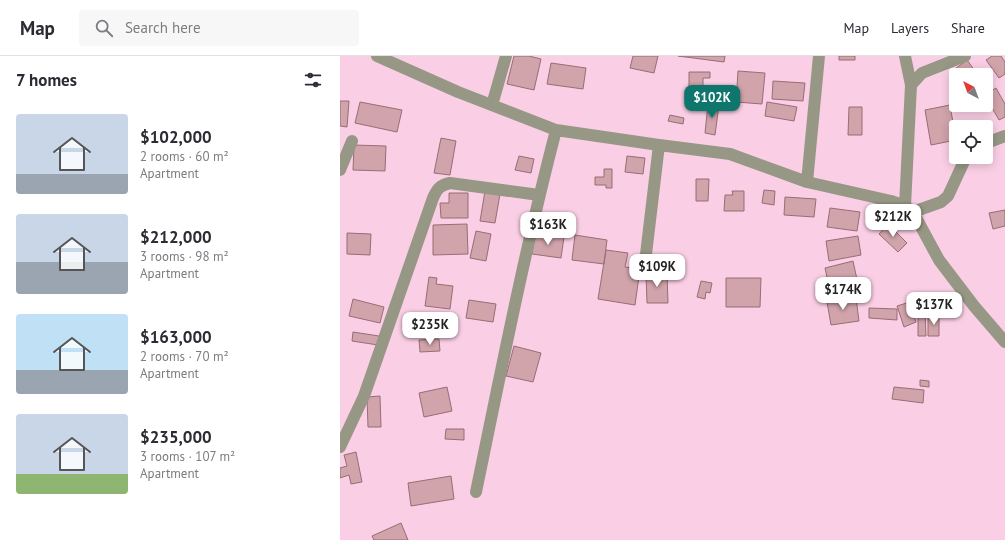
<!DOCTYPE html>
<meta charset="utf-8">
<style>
:root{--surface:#fff;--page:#f7f7f7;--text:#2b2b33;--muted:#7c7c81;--line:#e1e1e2;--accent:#0f766e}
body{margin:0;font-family:"PT Sans",sans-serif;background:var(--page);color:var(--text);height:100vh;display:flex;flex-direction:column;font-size:15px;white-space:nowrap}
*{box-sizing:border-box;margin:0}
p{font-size:13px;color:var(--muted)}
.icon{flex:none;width:22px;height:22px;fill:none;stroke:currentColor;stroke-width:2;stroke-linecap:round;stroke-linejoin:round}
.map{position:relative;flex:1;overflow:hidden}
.panel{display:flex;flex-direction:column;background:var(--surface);width:340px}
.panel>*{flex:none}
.needle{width:26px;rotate:319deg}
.buttons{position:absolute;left:609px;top:12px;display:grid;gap:8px}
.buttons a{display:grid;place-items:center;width:44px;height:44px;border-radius:4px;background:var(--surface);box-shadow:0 2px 10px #0003;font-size:20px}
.price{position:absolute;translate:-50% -34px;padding:0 9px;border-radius:8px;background:#fff;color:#222;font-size:13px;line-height:26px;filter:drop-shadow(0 1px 2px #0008)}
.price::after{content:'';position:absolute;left:50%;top:24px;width:12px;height:9px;margin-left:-6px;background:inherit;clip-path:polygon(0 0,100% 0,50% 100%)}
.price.selected{background:var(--accent);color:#fff}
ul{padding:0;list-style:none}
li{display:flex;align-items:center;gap:12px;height:100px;padding:0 16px}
li span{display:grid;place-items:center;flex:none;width:112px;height:80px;border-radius:4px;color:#555}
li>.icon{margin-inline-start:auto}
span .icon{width:48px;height:48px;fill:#fffc;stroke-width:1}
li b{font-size:17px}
h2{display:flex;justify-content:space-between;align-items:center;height:48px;padding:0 16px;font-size:17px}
header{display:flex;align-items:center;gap:24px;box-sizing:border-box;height:56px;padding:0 20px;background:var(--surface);border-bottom:1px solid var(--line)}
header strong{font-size:19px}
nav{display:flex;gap:22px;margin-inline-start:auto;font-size:14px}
.search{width:280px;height:36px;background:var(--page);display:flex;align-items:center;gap:10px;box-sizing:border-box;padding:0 14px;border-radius:4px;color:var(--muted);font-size:15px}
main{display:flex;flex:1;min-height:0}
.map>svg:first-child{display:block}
</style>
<header>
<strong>Map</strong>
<div class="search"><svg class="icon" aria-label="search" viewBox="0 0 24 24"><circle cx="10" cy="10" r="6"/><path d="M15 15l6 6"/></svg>Search here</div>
<nav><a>Map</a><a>Layers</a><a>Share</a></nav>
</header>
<main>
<section class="panel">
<h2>7 homes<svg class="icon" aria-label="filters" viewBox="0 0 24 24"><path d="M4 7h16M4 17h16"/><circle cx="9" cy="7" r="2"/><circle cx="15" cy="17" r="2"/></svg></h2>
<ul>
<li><span style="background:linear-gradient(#c9d6e8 75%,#9aa5b1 0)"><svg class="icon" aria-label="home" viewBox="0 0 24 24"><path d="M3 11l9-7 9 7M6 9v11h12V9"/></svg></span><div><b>$102,000</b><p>2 rooms · 60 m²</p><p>Apartment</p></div></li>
<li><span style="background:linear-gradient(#c9d6e8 60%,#9aa5b1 0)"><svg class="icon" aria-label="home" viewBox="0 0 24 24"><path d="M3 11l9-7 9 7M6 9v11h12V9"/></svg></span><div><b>$212,000</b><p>3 rooms · 98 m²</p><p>Apartment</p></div></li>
<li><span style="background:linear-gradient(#bfe0f5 70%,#9aa5b1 0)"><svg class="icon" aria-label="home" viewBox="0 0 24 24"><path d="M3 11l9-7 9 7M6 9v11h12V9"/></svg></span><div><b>$163,000</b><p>2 rooms · 70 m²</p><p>Apartment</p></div></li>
<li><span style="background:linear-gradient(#c9d6e8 75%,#8fb573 0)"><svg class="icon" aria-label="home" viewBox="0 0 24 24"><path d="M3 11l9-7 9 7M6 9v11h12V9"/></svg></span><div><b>$235,000</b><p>3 rooms · 107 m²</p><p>Apartment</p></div></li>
</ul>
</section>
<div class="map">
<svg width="665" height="484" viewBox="0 0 665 484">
<rect width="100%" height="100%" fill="#facfe5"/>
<path fill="#d1a3ab" stroke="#986d75" d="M174,0H189L201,3L194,34L167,28Z
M293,0H318L314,17L290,12Z
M338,0H385L384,6Z
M499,0H515V4H499Z
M652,0H661L665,6V18L659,22L646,4Z
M627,4L638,19H616V23L611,16Z
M211,7L246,12L243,33L207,28Z
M398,15L425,17L422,48L396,46Z
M349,16H370V22H363V36H349Z
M433,25L465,27L463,45L432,43Z
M656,32L665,48V61L659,64L646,41V38Z
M0,45H9L7,71L0,70Z
M20,46L62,54L57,76L15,67Z
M427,46L457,51L454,65L425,60Z
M368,48L379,49L375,79L365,77Z
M610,49L616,84L591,89L585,54Z
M509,51H522V79H508Z
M330,59L344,62L343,68L328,65Z
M101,82L116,85L110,119L94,117Z
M14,89L46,90L45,115L13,114Z
M179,100L194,103L191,117L175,114Z
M287,100L305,102L303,118L285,116Z
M264,113H272V132H266V129H255V121H264Z
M356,123H369L368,145H356Z
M424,134L435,135L434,149L422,147Z
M145,135L160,138L155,167L140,165Z
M392,135H404V155H384L385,139H393Z
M109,137H128V162H101L100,147H109Z
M445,141L476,143L474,161L444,159Z
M490,152L520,156L517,175L487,171Z
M665,154V170L653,173L649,157Z
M127,168L128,198L93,199V169Z
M548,168L567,187L558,196L539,178Z
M136,175L151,178L146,205L130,202Z
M7,177L31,178L30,199L7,198Z
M195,177L224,181L221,202L192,198Z
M235,179L267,184L264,208L232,204Z
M518,180L521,199L489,205L486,185Z
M266,194L288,197L285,211L300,213L295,249L258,243Z
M513,205L518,228L490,235L485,212Z
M327,217L328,247H307L306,218Z
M89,221L97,222L96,228L113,230L110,253L85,250Z
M386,222H421L420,251H386Z
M361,225L372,227L370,237L366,236L365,243L357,241Z
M516,242L519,265L491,269L487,246Z
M13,243L44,251L40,267L9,260Z
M129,244L156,248L153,266L126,262Z
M570,246L576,266L564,271L557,250Z
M529,252L557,253V264L529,262Z
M578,256H585L586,280H578Z
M599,260V280H588V261Z
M13,276L39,280L38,289L12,285Z
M99,283L100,295L80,296L79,284Z
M174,290L201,297L193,326L166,320Z
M580,324L589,325V331L580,330Z
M107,331L112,355L84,361L79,337Z
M554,331L584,334L583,347L552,343Z
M40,340L41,371H28L27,341Z
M106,373H124V384L105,383Z
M16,396L22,426L11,428L9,419L0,422V412L7,410L4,399Z
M111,420L114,443L71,450L68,427Z
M61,467L68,484H34L32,480Z"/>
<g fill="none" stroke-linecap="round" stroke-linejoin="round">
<path stroke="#979785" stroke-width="12" d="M37,0L118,36L216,74L319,89L390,98L467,126L551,145L565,150L573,156L599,204L634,250L665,286
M565,0L571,29
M152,49L166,0
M646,87L665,80
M0,114L12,85
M467,126L479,0
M565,150L571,29L582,17L625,0
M573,156L601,146L608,140L626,101
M304,215L319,89
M0,391L24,340L93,142C97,133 100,129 110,127L199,139
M136,436C161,315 185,193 216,74"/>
</g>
</svg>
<div class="buttons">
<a><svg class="needle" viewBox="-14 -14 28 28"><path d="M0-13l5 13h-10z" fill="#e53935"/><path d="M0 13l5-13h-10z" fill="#7c7c81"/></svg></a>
<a><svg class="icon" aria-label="locate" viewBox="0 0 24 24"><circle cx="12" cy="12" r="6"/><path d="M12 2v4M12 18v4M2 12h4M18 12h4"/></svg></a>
</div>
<b class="price selected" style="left:372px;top:63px">$102K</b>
<b class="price" style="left:553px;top:182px">$212K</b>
<b class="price" style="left:208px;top:190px">$163K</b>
<b class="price" style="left:317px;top:232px">$109K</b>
<b class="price" style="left:503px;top:255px">$174K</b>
<b class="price" style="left:594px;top:270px">$137K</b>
<b class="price" style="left:90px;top:290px">$235K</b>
</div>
</main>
